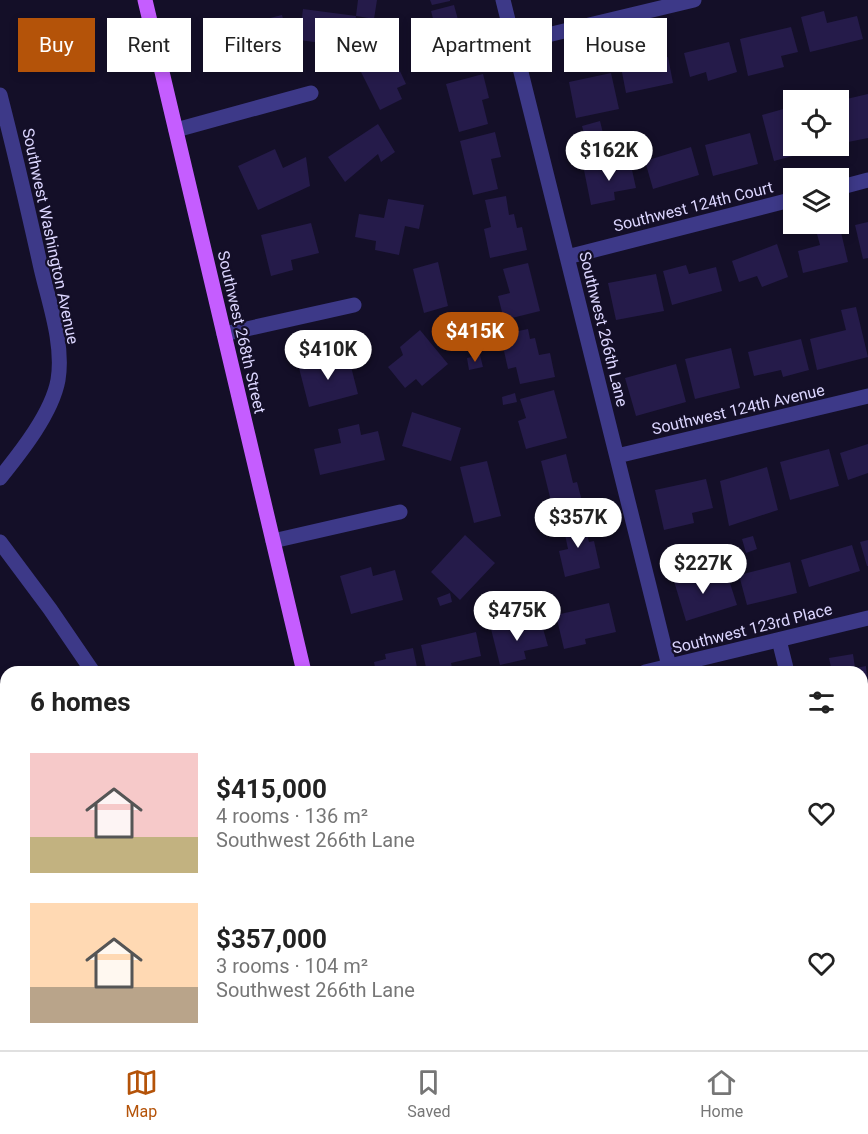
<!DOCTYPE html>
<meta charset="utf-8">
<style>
:root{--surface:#fff;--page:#f6f6f6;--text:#222;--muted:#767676;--line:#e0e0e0;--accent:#b45309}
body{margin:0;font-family:Roboto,sans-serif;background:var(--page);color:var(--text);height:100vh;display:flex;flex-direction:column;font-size:22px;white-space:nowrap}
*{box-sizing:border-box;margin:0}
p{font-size:20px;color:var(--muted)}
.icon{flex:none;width:33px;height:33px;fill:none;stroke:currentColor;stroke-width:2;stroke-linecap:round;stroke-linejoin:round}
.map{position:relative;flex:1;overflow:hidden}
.details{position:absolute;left:0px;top:666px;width:868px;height:384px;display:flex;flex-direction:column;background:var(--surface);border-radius:18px 18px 0 0;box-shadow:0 3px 9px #0003}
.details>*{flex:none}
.top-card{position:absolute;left:18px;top:18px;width:832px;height:54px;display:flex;gap:12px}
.buttons{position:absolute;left:783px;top:90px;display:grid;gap:12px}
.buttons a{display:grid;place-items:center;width:66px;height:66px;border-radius:0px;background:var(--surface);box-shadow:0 3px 9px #0003;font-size:30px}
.price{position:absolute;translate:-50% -51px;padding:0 14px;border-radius:21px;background:#fff;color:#222;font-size:20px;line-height:39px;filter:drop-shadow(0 2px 3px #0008)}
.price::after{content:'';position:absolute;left:50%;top:36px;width:18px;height:14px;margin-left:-9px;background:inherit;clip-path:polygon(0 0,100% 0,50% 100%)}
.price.active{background:var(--accent);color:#fff}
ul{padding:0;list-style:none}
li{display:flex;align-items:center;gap:18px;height:150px;padding:0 30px}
li span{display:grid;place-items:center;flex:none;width:168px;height:120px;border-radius:0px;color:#555}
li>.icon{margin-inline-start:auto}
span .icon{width:72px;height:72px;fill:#fffc;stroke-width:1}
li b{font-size:26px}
h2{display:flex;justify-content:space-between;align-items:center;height:72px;padding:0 30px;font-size:26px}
.tag{padding:0 21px;border-radius:0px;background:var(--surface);box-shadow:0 3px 9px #0003;font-size:21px;line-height:54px}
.tag.active{background:var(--accent);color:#fff}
.menu{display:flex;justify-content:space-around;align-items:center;height:84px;border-top:2px solid var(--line);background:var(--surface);font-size:16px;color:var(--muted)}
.menu a{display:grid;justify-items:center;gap:3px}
.menu .active{color:var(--accent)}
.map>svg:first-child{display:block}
</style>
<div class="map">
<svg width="868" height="1050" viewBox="0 0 868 1050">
<rect width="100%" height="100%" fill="#140f28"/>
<path fill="#251b4a" d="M358,0H377L374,19L356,16Z
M430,0H450V1L432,5Z
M454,5L463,38L473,36L478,56L445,65L431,11Z
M303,9L356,16L352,47L299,40Z
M824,11L827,23L857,16L863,39L810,52L801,17Z
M282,15L289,41L251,51L253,61L235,66L225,29Z
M791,27L798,52L781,56L784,67L748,76L740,39Z
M729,42L737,72L708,81L706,72L690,77L684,53Z
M390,50L406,84L397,88L402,99L380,110L358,66Z
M668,57L673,83L626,93L621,67Z
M611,73L619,109L576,118L569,82Z
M483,74L489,98L482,100L488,124L459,132L446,84Z
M868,94V138L838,144V101Z
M794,106V146H821L822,148L774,161L762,115Z
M600,121L603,133L585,137L582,126Z
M378,124L395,152L381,162L378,154L345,182L328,157Z
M495,132L501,157L491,159L498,189L473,195L460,141Z
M750,133L758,164L713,176L705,145Z
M691,147L699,175L653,189L645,161Z
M275,149L283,168L306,157L310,186L258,210L238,166Z
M630,161L636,188L614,192L615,200L591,205L584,170Z
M506,196L509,215L514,214L517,228L522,227L527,250L490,258L484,229L491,227L485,200Z
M388,199L424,205L419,229L405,226L399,255L375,250L376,241L355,237L359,214L384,218Z
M868,222V258L863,259L855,225Z
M311,223L319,253L291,260L293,270L271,276L261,235Z
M840,228L848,262L803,273L798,251L820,245L817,234Z
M777,244L788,277L762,287L757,276L739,282L732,261Z
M438,262L448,306L424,313L413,269Z
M528,263L540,311L504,320L498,296L510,293L503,269Z
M686,265L689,274L716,267L722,291L672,305L663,271Z
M656,274L664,311L616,320L608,283Z
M856,307L868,357L817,370L810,339L846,330L841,310Z
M495,328L498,340L484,343L482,331Z
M528,329L530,339L535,338L539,355L550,353L555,377L520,384L516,367L508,369L502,342L510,341L509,333Z
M420,330L448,364L422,386L416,379L405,388L388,367L403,355L400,347Z
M801,339L809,370L783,377L781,370L754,376L748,352Z
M731,348L740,388L695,399L685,359Z
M348,355L358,394L309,407L299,368Z
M480,355L483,367L469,370L467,358Z
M676,364L686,402L636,416L625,378Z
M554,390L567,438L526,449L518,421L526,418L520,399Z
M515,393L517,402L503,405L502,397Z
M412,412L461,428L451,461L402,446Z
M359,424L361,435L378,431L385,460L320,475L314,449L341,443L338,429Z
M868,444V473L848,480L840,453Z
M829,449L839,486L790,500L780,462Z
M566,454L573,483L577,482L583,505L554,513L541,461Z
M487,461L501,516L474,523L460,467Z
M767,467L778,510L729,526L720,481Z
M706,479L713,508L692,513L694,523L664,530L655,490Z
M582,515L589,542L594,541L600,568L565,577L559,551L568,549L562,520Z
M465,535L495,563L460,600L431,572Z
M753,536L757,549L746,553L742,539Z
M868,540V566H867L860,542Z
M852,545L860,571L809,587L801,560Z
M790,562L797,593L747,605L739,575Z
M371,567L373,576L395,570L403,600L351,614L340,576Z
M703,569L707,583L728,577L737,605L686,621L673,578Z
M450,593L452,602L440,606L437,598Z
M609,603L616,632L585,639L586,644L564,649L556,615Z
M521,622L523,629L542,625L548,646L524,651L526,659L500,665L491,629Z
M476,632L481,656L451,663L453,672H427L421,645Z
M413,648L418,672H369L368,668L375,667L374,662L386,659L385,654Z
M853,654L855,668L866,666L868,687L862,688V672H832L829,658Z
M868,711V765L862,767V712Z
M868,777V805L862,806V778Z
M868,985V1019L862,1020V986Z
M479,1044H507L509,1050H480Z
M553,1044H592L597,1050H558Z
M620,1044H671L673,1050H621Z"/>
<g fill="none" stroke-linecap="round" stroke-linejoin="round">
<path stroke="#3d3988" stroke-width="15" d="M503,0L669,666
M514,43L694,0
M0,95C15,153 28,210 41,268C49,303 64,344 58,380C52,413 21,452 0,478
M176,130L311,93
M838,188L868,180
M567,257L794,199
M224,334L354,305
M617,456L868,396
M273,541L400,512
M0,542L50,609L93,672
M779,640L787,672
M645,672L868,618
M184,1050L210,1044"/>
<path stroke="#c55dff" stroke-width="15" d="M145,0L304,672
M393,1044L394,1050"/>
</g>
<g text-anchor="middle" stroke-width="4.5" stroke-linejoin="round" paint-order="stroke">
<g font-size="16" fill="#dcd6ff" stroke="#140f28">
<text transform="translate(693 206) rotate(-14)" y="6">Southwest 124th Court</text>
<text transform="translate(51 236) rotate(78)" y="6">Southwest Washington Avenue</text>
<text transform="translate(604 329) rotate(76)" y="6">Southwest 266th Lane</text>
<text transform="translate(242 332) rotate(77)" y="6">Southwest 268th Street</text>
<text transform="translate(738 409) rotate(-13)" y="6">Southwest 124th Avenue</text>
<text transform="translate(752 628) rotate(-14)" y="6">Southwest 123rd Place</text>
</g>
</g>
</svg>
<div class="buttons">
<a><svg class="icon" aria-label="locate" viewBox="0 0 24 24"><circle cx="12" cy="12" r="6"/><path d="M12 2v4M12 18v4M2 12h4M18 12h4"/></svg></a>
<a><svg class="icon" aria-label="layers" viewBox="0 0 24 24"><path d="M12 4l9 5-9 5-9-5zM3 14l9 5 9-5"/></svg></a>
</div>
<b class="price" style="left:609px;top:182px">$162K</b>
<b class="price active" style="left:475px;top:363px">$415K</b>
<b class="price" style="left:328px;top:381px">$410K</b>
<b class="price" style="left:578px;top:549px">$357K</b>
<b class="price" style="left:703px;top:595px">$227K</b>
<b class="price" style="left:517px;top:642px">$475K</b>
<div class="top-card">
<a class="tag active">Buy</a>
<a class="tag">Rent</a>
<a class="tag">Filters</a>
<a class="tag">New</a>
<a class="tag">Apartment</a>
<a class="tag">House</a>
</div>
<section class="details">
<h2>6 homes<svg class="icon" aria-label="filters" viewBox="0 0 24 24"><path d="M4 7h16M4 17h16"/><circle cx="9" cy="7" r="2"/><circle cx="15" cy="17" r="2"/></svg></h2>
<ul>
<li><span style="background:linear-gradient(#f6c9c9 70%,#c2b280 0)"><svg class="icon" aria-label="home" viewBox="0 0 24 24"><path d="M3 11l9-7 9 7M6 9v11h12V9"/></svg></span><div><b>$415,000</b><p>4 rooms · 136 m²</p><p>Southwest 266th Lane</p></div><svg class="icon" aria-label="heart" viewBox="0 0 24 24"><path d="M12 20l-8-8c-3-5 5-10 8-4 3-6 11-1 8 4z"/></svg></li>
<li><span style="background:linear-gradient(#ffd9b3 70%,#b9a48a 0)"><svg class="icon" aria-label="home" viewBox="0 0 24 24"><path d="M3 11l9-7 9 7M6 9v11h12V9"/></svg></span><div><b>$357,000</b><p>3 rooms · 104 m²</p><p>Southwest 266th Lane</p></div><svg class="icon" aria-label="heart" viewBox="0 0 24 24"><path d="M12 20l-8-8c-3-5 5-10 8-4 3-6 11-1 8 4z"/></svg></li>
</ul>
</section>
</div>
<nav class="menu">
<a class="active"><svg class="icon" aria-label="map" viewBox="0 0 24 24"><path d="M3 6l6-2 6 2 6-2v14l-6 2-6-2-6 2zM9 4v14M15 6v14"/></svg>Map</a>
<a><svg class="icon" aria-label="saved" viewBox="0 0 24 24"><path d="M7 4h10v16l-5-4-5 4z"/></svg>Saved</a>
<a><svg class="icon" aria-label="home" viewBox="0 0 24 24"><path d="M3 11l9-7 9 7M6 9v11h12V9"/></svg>Home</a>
</nav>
